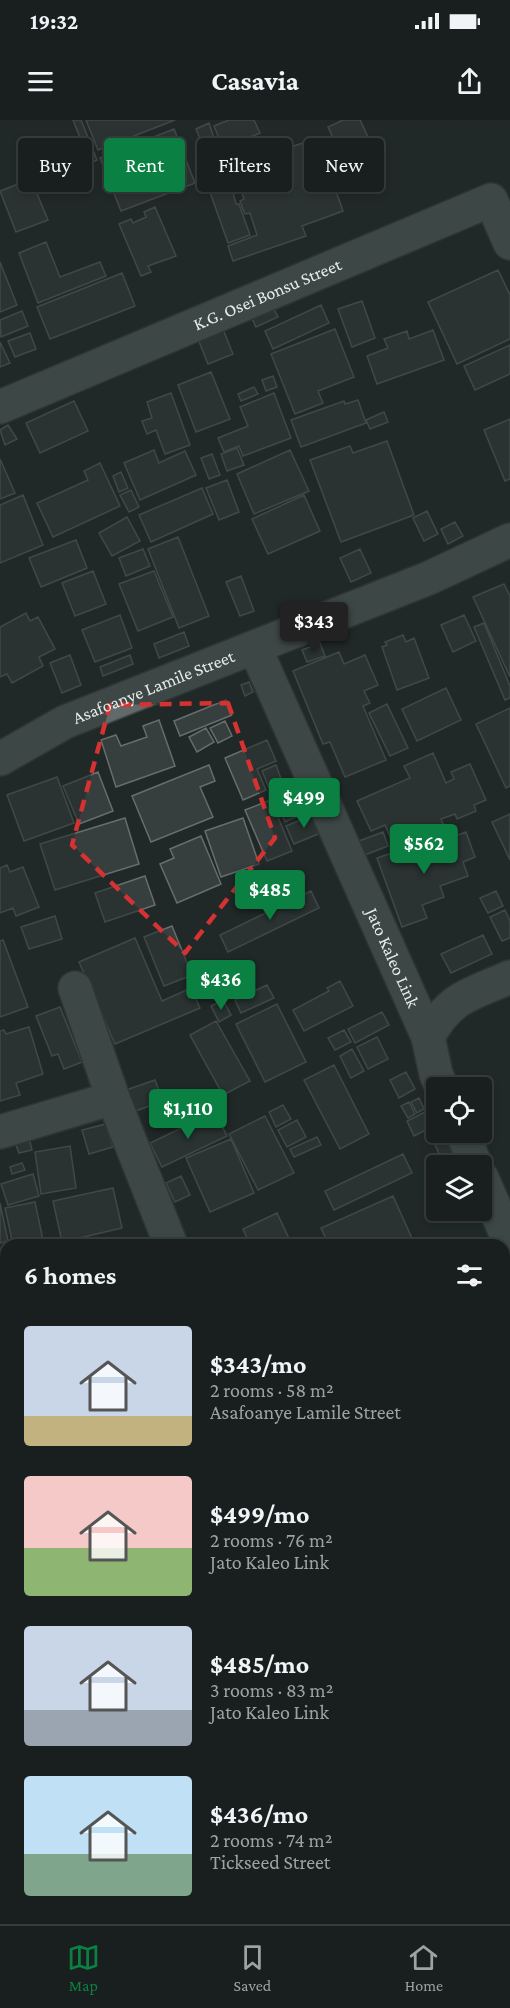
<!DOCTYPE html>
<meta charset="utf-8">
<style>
:root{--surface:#191f1e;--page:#222727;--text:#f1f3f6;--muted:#9fa2a4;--line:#373d3c;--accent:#0b8043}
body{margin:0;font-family:"Crimson Pro",serif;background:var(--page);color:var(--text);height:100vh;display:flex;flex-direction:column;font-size:22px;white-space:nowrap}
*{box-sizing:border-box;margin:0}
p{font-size:20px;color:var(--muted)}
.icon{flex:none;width:33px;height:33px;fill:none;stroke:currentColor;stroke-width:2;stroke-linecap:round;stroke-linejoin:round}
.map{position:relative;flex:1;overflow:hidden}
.side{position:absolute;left:0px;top:1119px;width:510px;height:686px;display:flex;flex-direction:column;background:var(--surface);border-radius:18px 18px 0 0;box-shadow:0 3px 9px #0003,0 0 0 2px var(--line)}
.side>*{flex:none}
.guide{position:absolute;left:18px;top:18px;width:474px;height:54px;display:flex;gap:12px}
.fabs{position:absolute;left:426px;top:957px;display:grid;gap:12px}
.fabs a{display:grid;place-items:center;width:66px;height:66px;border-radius:6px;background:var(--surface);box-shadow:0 3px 9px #0003,0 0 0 2px var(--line);font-size:30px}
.price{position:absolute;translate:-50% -51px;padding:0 14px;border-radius:6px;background:var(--accent);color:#fff;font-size:20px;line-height:39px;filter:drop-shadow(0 2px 3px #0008)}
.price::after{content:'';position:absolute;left:50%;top:36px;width:18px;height:14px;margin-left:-9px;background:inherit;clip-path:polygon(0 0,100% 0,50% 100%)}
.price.active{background:#222;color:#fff}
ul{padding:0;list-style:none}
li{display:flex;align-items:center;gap:18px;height:150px;padding:0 24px}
li span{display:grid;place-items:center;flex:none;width:168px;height:120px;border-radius:6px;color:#555}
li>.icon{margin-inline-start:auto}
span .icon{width:72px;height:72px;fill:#fffc;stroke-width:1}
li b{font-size:26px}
h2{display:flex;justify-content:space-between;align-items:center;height:72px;padding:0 24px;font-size:26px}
.tag{padding:0 21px;border-radius:6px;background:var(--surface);box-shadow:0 3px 9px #0003,0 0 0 2px var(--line);font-size:21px;line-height:54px}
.tag.active{background:var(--accent);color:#fff}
.status{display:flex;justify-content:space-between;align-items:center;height:42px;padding:0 30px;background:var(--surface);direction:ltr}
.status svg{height:16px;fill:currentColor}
header{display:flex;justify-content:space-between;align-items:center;height:78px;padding:0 24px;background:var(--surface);font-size:27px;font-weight:700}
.tabs{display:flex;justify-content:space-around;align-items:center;height:84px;border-top:2px solid var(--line);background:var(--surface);font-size:16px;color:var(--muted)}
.tabs a{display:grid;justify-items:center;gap:3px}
.tabs .active{color:var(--accent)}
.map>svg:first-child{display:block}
</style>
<div class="status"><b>19:32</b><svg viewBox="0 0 49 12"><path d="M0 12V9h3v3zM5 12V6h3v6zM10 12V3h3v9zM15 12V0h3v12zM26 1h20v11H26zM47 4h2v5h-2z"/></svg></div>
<header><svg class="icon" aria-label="menu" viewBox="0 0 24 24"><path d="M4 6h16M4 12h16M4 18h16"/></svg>Casavia<svg class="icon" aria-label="share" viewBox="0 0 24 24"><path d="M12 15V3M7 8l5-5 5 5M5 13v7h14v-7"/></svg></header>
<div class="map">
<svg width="510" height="1804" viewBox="0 0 510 1804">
<rect width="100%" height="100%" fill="#212928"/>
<path fill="#363f3e" stroke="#656e6d" stroke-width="1.5" d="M73,0H81L97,40L90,43Z
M86,0H175L98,30Z
M229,0H254L260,13L223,28L214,6Z
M343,0H360L377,36L348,50L328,7Z
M209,3L215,21L203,26L196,9Z
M174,9L195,63L121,91L100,38Z
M317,18L343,91L302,106L306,116L233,141L228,126L257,115L250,93L245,94L240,81L244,79L238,62L254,56L251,47L273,39L271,34Z
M228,53L236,84H239L250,115L228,123L206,61Z
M31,59L48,100L16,112L0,71Z
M155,87L176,136L148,146L151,152L141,156L119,104L131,99L133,103L146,97L144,92Z
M46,122L60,157L100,142L106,156L38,183L19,133Z
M0,142L17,185L0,192Z
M498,150L510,175V219L457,244L428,182Z
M122,153L135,186L50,219L37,187Z
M362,181L375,218L352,227L338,189Z
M271,184L278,197L256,207L250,194Z
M321,185L329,203L273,229L265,211Z
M22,191L28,206L1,217L0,200Z
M223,209L233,234L208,244L198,219Z
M335,209L354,257L318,271L323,283L295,294L271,234Z
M433,210L444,240L377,264L367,236L388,228L384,219L407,211L409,219Z
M30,213L36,229L15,237L8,221Z
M0,222L10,243L0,247Z
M510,225V254L475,270L464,246Z
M211,252L230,299L196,312L178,265Z
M273,256L277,267L266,271L262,260Z
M254,267L258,274L241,281L238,274Z
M171,273L190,325L165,334L156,310L147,314L142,301L152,298L147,282Z
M274,273L291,318L243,336L239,326L224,332L218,318L248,306L240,287Z
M358,280L366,303L301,327L291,300L344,281L345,284Z
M74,281L88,311L40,333L26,303Z
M384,292L388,302L370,309L366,300Z
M510,299V359L505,361L484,310Z
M8,305L17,319L5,325L0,310Z
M387,321L414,395L341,422L310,340L350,326L353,333Z
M237,328L244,345L227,351L221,334Z
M154,330L159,343L185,331L196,355L140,380L124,343Z
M290,330L309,371L254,394L237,354Z
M212,334L220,355L209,359L201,338Z
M0,339L15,373L0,379Z
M100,343L120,386L53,417L37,383L88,360L84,351Z
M121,352L128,368L119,372L113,356Z
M227,360L239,392L219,400L206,368Z
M202,368L213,394L151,422L139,395Z
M131,370L139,387L129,392L120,375Z
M23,375L43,425L0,443V385Z
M304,375L320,411L268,434L252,399Z
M427,391L438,414L424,421L413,398Z
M127,397L140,421L112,436L99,413Z
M455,402L463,416L448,424L441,409Z
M178,417L209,496L179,508L148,429Z
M76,420L87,448L41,467L29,438Z
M143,429L150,446L126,456L119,438Z
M360,429L371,453L351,462L340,438Z
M93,451L106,484L75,496L62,463Z
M154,451L173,497L138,511L119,464Z
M241,456L254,491L240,496L226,462Z
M504,464L510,476V557L473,477Z
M26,493L30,501L38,497L55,529L39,537L43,546L12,563L7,554L0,557V507Z
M120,495L132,528L95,542L82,510Z
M464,495L476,521L453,532L441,505Z
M484,503L510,566V578L505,580L474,507Z
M184,512L189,526L159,538L154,524Z
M403,515L406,522L414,518L429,558L397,570L382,527L387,525L385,522Z
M320,523L325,536L307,542L302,530Z
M339,532L344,544L365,535L378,565L364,571L370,583L363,586L386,640L345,657L330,622L323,624L293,551Z
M70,535L81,565L62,573L50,543Z
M130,535L133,544L103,556L100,547Z
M249,562L253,572L245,576L241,565Z
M446,568L461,600L417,621L402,589Z
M226,580L232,595L180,616L174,601Z
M387,584L408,628L390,636L369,593Z
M510,588V666L506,668L476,604Z
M159,600L175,646L116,667L101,620L116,615L121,626L147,617L143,606Z
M225,601L232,616L218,623L210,608Z
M206,608L214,622L197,632L189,617Z
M267,620L276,641L257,649L266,670L243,680L225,638Z
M433,633L446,663L454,659L451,652L470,644L486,680L474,685L476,691L457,699L455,694L441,699L444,706L423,716L420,711L393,723L385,705L371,711L357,681L410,658L404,646Z
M209,645L215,661L200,667L213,697L151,722L132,676Z
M276,645L283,664L270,670L262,651Z
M98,652L113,691L79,704L63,666Z
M57,657L74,703L24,721L7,675Z
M289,673L298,696L285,702L275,678Z
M271,680L292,731L267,741L245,690Z
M315,694L323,712L294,724L286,706Z
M510,694V740L492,702Z
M125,698L139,744L55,770L40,724Z
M243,698L259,744L221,757L205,711Z
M383,712L388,726L357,738L351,724Z
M466,712L475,737L463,742L468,756L440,766L444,777L422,785L427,798L402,807L377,738L395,732L397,737Z
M201,716L221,764L177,783L160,744L174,738L170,729Z
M7,745L10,752L23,747L39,787L16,796L13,788L0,793V748Z
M145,756L155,785L105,802L95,773Z
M311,771L319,788L228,832L220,815Z
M496,771L503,786L488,793L480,778Z
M505,790L510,801V818L502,821L490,797Z
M55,796L62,819L29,829L21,807Z
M172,806L192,855L164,866L144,817Z
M483,815L492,834L451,853L441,834Z
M135,818L162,881L191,868L200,888L115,924L79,842Z
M3,820L28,887L0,897V821Z
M340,861L353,886L304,911L293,890L329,871L327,868Z
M267,865L274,878L241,893L235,880Z
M223,880L231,895L219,902L211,886Z
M277,884L306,942L265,962L236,904Z
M60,887L82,942L64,949L58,934L52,936L36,896Z
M382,892L389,905L355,923L348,909Z
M216,901L250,961L223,975L190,915Z
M29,907L43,954L16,963L20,975L0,981V911L4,910L6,914Z
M344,910L351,922L335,930L328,918Z
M377,917L388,939L368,949L357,927Z
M352,929L364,951L351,958L340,936Z
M334,945L369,1014L340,1029L304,960Z
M406,952L415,969L399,978L390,960Z
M155,960L163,981L133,992L126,970Z
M419,978L424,989L417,993L411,982Z
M409,982L415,994L408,998L401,986Z
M283,985L291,999L276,1007L269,992Z
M215,992L227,1016L162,1047L150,1023Z
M425,992L432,1007L414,1016L407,1001Z
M265,996L294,1053L258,1070L229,1014Z
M297,1000L306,1017L287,1027L278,1010Z
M106,1004L113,1027L89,1034L82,1010Z
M446,1015L460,1046H444L433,1020Z
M317,1017L321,1025L294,1037L290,1029Z
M29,1018L32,1030L19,1033L15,1022Z
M231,1019L254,1073L210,1092L186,1038Z
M70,1026L76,1068L41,1074L35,1032Z
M403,1034L412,1053L334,1090L325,1071Z
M22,1043L25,1050L12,1054L10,1047Z
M33,1054L39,1076L8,1085L1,1064Z
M181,1056L190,1075L175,1082L166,1063Z
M113,1068L122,1108L62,1122L53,1081Z
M393,1076L415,1125H329L321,1108Z
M35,1082L44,1125H13L5,1088Z
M0,1083L8,1121L0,1123Z
M277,1093L292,1125H250L243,1109Z
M6,1167V1226L0,1227V1168Z
M510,1176V1227L504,1230V1179Z
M6,1277V1314L0,1315V1278Z
M6,1359V1405L0,1406V1360Z
M510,1546V1587L504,1589V1548Z
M115,1798H147V1804H115Z
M220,1798H315L316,1803L220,1804Z"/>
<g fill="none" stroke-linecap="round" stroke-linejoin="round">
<g stroke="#3f4645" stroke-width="36">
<g id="minor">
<path id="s1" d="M0,287L491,80L510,123"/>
<path id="s2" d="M255,528L428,917L436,954L442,968"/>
<path id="s3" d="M0,639L65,602L429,458L510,420"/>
<path d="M75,868L113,978L171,1125"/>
<path d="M428,917C450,876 470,875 510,857"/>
<path d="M0,1012L113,978"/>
<path d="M462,1012L476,1046"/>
<path d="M482,1058L510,1123"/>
<path d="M0,1562L6,1561"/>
<path d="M0,1744L6,1762"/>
<path d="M504,1786L510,1784"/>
<path d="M18,1798L20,1804"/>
<path d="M453,1804L469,1798"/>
</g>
</g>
<use href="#minor" stroke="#616a69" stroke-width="33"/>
</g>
<path d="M0 0H510V1804H0ZM228,583L275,718L185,833L72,725L110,585Z" fill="#212928" fill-opacity=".55" fill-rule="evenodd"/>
<path fill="none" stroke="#d73232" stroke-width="4.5" stroke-dasharray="12 8" stroke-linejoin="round" d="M228,583L275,718L185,833L72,725L110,585Z"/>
<g text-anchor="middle" stroke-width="6" stroke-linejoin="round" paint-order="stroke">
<g font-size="18" fill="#e6ebeb" stroke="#0d1111">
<text dy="6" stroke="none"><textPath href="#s1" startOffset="290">K.G. Osei Bonsu Street</textPath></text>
<text dy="6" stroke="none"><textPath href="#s3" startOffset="170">Asafoanye Lamile Street</textPath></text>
<text dy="6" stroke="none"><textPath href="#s2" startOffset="339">Jato Kaleo Link</textPath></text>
</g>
</g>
</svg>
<div class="fabs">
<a><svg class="icon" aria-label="locate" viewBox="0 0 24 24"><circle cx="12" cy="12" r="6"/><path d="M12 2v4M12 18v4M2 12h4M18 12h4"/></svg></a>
<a><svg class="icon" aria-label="layers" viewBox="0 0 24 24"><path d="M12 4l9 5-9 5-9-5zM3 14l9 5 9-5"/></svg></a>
</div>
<b class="price active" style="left:314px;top:533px">$343</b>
<b class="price" style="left:304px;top:709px">$499</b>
<b class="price" style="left:424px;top:755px">$562</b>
<b class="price" style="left:270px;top:801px">$485</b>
<b class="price" style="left:221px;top:891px">$436</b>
<b class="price" style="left:188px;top:1020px">$1,110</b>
<div class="guide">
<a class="tag">Buy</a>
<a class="tag active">Rent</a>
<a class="tag">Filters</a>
<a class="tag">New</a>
</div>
<section class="side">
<h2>6 homes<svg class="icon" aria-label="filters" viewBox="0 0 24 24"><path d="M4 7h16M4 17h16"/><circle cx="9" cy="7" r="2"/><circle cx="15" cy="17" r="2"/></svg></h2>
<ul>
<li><span style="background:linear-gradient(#c9d6e8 75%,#c2b280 0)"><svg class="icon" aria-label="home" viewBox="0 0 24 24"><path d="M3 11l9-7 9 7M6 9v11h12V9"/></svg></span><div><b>$343/mo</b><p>2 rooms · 58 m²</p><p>Asafoanye Lamile Street</p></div></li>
<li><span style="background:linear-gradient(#f6c9c9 60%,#8fb573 0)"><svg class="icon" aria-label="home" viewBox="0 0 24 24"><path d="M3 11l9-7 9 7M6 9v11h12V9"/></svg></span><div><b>$499/mo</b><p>2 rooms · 76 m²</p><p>Jato Kaleo Link</p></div></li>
<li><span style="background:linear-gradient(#c9d6e8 70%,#9aa5b1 0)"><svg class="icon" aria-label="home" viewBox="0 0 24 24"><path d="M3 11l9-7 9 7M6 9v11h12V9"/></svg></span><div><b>$485/mo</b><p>3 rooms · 83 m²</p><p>Jato Kaleo Link</p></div></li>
<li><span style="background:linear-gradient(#bfe0f5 65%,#7fa58c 0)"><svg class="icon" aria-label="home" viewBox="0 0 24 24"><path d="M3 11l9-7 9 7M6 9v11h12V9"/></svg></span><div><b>$436/mo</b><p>2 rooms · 74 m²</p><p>Tickseed Street</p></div></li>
</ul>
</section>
</div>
<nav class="tabs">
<a class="active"><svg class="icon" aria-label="map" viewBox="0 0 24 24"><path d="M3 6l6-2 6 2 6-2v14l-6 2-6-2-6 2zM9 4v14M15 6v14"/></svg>Map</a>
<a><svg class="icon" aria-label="saved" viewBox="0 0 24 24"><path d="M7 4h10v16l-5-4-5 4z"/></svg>Saved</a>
<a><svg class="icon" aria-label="home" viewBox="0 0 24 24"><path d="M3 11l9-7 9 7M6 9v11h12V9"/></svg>Home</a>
</nav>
